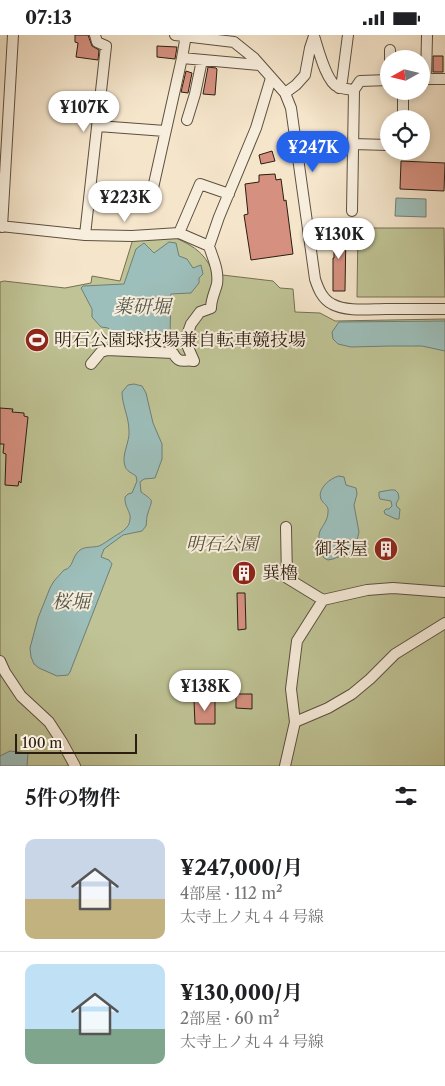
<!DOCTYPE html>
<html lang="ja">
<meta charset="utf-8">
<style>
:root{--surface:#fff;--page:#f2f2f2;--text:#202124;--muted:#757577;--line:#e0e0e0;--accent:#2563eb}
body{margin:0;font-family:"Libre Caslon Text","Noto Serif JP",serif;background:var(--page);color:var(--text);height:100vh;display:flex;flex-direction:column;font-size:19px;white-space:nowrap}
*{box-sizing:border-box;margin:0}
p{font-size:16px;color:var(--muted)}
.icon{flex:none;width:28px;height:28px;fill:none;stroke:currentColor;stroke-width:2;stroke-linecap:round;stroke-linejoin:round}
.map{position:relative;height:731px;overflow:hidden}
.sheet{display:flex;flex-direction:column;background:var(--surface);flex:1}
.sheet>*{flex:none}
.needle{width:32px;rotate:262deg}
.tools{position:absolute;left:380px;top:15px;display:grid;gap:10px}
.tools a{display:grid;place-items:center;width:50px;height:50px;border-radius:50%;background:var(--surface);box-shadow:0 2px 8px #0003;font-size:25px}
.scale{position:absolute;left:15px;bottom:12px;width:122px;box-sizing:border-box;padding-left:5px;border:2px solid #291e10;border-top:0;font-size:14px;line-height:18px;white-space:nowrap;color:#291e10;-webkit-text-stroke:4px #f8eedd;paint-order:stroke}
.price{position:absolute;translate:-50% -42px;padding:0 11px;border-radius:18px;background:#fff;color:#222;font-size:16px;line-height:32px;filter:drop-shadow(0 1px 2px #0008)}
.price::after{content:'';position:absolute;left:50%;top:30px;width:15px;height:11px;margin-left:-8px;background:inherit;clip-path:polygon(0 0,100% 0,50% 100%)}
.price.selected{background:var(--accent);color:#fff}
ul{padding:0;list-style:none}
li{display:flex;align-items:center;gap:15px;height:125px;padding:0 25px}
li+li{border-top:1px solid var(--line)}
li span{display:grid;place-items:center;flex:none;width:140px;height:100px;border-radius:10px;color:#555}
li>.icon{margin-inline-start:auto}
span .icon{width:60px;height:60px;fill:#fffc;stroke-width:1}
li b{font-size:21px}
h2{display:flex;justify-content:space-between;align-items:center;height:60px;padding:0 25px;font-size:21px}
.status{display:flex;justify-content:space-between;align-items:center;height:35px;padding:0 25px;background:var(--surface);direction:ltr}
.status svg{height:14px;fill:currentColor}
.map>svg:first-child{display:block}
</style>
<div class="status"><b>07:13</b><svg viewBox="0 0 49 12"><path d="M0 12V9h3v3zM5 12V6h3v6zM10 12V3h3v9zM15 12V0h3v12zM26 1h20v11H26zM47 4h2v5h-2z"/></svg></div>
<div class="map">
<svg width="445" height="731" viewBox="0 0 445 731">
<rect width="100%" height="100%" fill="#f5e5cb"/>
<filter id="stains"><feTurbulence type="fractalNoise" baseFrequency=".004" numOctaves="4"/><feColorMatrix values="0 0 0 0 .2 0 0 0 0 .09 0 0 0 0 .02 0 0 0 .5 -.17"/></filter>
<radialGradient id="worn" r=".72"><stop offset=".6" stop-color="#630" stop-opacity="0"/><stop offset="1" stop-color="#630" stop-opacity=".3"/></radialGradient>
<path fill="#bfc395" stroke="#747052" d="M358,193H444L445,262H357Z
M176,203C197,213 204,218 214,239L273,246L280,253L293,254L295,277L320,278L335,286L445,284V731H0V247L4,246L65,253L91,248L92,241L120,246L133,204Z"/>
<path fill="#9dbfbb" stroke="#6f7f77" d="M396,163L426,164V182L395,181Z
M169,207L176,208L179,221L187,224L193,233L201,230L203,239L199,243V248L191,258L171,259L170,301C162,304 154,302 146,304L145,301L134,298L129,299L127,303L116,302L108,293L101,292L92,282V274L81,253L83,251L124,249L136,214L144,208L154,218Z
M445,286V316L422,311H390L351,312L338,309L333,304L332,297L339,287Z
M134,349L142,351L146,358L153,388L162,409V424L155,443L144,444L140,447L141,457C155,467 152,464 148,478C146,482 147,487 146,491L142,496L123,500L104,514L101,522L109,525L112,529L70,637L68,640L57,641L39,633L34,629L31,622L30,613L38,583L50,553L54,546L64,535C74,533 71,522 80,515C86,511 92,513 99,511C104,509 107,506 112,503C119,498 130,494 130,484C131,479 127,474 126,470C125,467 125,465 125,462L128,459L132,458L137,446L136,441C132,438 126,436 125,431C121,420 130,407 129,396C129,382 122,370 122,357L128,350Z
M339,441L344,442L346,450L356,453L357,459L354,470L359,497L354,517L348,521L338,522L333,524L328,525L324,523C320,515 317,504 320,496C323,490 328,485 328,477C329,470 323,469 321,464C317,454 330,443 339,441Z
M390,455H395L398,458L399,463L396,469L397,472L400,474L399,484H396L385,479L384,476L386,474H389L392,471L391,466L380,464L379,461V457Z
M10,716L28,718L27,731H0V721Z"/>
<path fill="#d69080" stroke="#291e10" d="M75,0H88L92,11L99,15L98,25L76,22L78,8L75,7Z
M157,11L177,12L175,24L157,22Z
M433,21H443V37H433Z
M208,32L216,33L217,34L215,60L203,59Z
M186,36L192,38L188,58L181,57Z
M272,116L275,126L261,129L259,120Z
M401,126L445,128L444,156L400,154Z
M275,139L276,145L281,144L284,166L286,165L293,219L251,225L244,180L248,179L245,149L259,147V140Z
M334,194L346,195L345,256H333V223H334Z
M0,373L13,374L12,377L24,378V381L28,382L21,448L19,446L18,451L5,450L6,419L3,418L4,409H0Z
M236,529H251V544L236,545Z
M237,558H245L246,594L238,595Z
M236,659H252V674L236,673Z
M215,665V689H195L194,666Z"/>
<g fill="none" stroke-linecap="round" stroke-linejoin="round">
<g stroke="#5c503f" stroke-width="12">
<path id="minor" d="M175,0L234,7L254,23L285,58L291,73L315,244C318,253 322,264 332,269C346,277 370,274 386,274C406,274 425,274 445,274
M182,23L259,30
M390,24V15
M421,44H445
M426,44L427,1
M339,53L342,46L348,0
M285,58L296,50L305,40L310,13L314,1C318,13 326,47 338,52C342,54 349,54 354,55L360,46L389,45
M403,84V56
M187,85L195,59L202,25
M98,91L165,96
M353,109L388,110L389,101
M153,153L182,23L186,0
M352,176L354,55
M0,191L85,200L132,201L179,198L209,211C213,224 219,235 217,249C215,257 211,264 211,273L200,277L191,289L187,300V310L194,326C183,324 180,330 173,318L107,315L101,317L91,329
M2,192L13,0
M179,198L200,149L229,159
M85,200L106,11L97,7L95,0
M209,211L219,182L256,93L271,43
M286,492L287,543L323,565
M0,626L5,637L21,661L49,687L62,707L75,731
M295,687L328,673L352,659L370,644L395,619L445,588
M285,731L295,687L291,654L297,606L323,565L367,555L393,553L445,557"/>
</g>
<use href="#minor" stroke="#f8eedd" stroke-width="10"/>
</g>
<defs>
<g id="stadium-disc" transform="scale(1.25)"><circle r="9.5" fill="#8f2418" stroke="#f8eedd"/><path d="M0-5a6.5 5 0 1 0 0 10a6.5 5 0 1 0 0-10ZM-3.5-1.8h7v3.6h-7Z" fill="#fff"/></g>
<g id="building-disc" transform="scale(1.25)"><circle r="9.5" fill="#8f2418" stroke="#f8eedd"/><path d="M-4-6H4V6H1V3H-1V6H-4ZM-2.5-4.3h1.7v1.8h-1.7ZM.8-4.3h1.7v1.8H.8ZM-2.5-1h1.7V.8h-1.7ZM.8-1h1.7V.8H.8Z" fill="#fff"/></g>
</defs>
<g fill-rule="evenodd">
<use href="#stadium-disc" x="37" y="305"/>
<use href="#building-disc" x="386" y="514"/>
<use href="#building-disc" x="244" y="538"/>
</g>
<g text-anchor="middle" stroke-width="4" stroke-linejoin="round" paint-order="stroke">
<g font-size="18" fill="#291e10" stroke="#f8eedd" text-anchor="start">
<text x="54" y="311">明石公園球技場兼自転車競技場</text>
<text x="368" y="520" text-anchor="end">御茶屋</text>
<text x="262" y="544">巽櫓</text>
</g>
<g font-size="18" font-style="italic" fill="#565038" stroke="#f8eedd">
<text x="222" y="515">明石公園</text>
</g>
<g font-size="19" font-style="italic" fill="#52564c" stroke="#f8eedd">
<text x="142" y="278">薬研堀</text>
<text x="71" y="573">桜堀</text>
</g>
</g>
<rect width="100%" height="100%" filter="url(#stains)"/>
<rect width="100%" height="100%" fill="url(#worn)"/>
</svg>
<div class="tools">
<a><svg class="needle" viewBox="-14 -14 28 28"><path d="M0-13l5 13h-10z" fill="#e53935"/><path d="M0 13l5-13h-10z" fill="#757577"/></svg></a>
<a><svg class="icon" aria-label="locate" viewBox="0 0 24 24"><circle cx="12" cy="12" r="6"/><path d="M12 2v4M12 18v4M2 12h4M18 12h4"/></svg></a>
</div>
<div class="scale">100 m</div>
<b class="price" style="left:84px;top:98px">¥107K</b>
<b class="price selected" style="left:313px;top:138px">¥247K</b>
<b class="price" style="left:125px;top:188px">¥223K</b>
<b class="price" style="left:339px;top:225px">¥130K</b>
<b class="price" style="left:205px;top:677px">¥138K</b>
</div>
<section class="sheet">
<h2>5件の物件<svg class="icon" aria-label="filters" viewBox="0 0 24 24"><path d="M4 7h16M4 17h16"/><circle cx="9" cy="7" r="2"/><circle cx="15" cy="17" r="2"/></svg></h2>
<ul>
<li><span style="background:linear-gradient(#c9d6e8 60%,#c2b280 0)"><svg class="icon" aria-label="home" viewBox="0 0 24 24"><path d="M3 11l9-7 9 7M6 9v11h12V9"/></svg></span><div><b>¥247,000/月</b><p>4部屋 · 112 m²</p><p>太寺上ノ丸４４号線</p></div></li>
<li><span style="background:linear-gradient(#bfe0f5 65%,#7fa58c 0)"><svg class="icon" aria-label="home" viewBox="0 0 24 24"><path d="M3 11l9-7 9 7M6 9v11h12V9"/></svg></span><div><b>¥130,000/月</b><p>2部屋 · 60 m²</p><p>太寺上ノ丸４４号線</p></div></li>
</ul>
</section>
